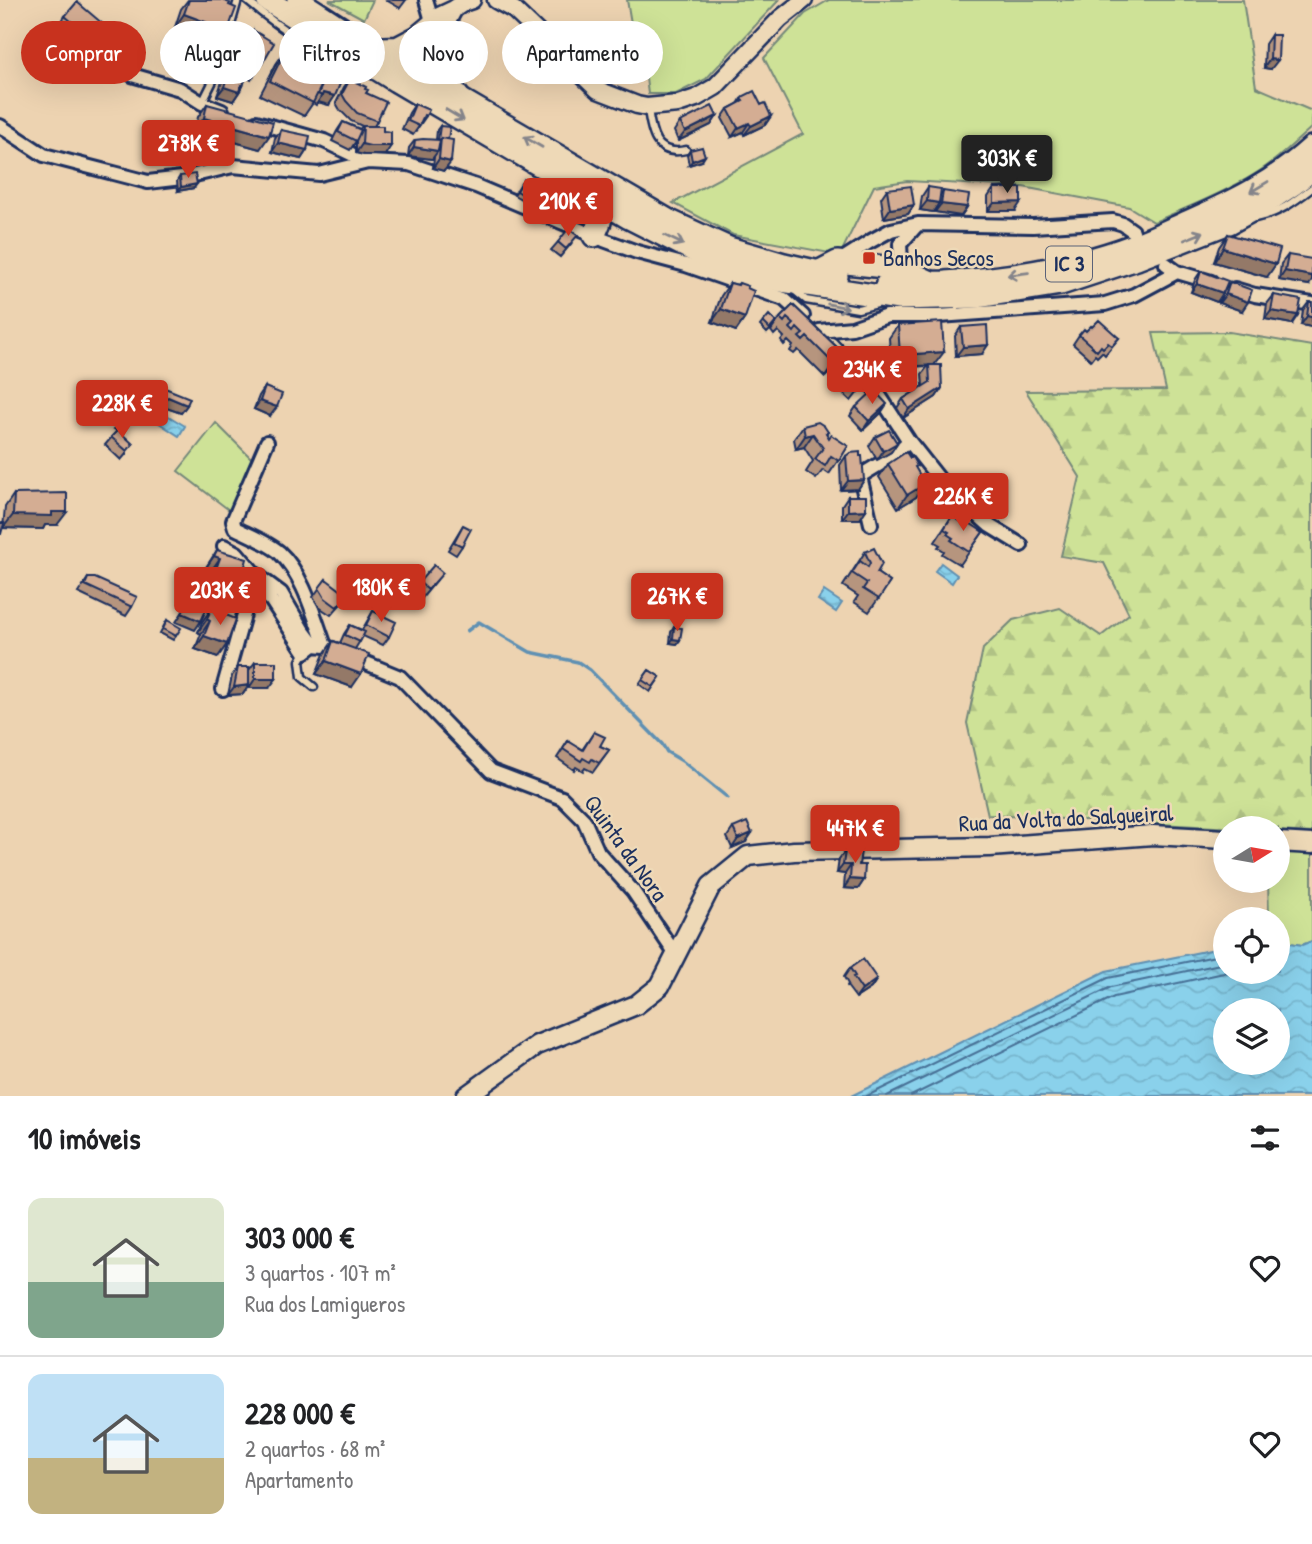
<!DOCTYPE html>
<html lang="pt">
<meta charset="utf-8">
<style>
:root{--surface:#fff;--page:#f2f2f2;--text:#202124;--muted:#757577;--line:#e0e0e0;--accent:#c8321e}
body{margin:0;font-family:"Patrick Hand",sans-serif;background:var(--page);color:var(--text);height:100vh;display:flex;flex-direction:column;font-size:26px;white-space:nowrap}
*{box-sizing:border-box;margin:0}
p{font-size:23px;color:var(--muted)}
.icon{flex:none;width:38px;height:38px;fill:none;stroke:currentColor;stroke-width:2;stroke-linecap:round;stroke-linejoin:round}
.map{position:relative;height:1096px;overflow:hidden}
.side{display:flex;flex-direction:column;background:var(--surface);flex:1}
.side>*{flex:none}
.banner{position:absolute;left:21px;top:21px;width:700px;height:63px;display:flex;gap:14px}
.needle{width:46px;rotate:79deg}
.fabs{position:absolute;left:1213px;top:816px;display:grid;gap:14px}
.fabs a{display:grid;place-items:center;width:77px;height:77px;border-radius:50%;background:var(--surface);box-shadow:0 7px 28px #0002;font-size:35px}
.price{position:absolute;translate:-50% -60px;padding:0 16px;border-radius:7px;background:var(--accent);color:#fff;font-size:23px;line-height:46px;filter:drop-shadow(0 2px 4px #0008)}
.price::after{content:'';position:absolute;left:50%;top:42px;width:21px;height:16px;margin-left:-10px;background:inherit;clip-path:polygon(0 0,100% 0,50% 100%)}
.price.selected{background:#222;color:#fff}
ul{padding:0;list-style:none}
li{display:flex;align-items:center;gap:21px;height:175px;padding:0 28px}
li+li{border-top:2px solid var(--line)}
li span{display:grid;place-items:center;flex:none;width:196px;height:140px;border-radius:14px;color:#555}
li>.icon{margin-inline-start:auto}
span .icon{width:84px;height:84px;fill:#fffc;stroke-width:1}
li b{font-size:30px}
h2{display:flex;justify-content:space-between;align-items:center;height:84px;padding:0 28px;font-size:30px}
.tag{padding:0 24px;border-radius:32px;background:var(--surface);box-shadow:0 7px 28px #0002;font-size:24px;line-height:63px}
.tag.selected{background:var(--accent);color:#fff}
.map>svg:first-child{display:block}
</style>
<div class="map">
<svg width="1312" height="1096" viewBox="0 0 1312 1096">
<defs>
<pattern id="forest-firs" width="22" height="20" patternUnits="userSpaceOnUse" patternTransform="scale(1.75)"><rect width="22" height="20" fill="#cee297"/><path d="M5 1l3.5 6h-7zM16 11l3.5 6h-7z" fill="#b0c285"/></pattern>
<pattern id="water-waves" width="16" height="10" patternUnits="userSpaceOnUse" patternTransform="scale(1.75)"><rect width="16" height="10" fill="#8ad1eb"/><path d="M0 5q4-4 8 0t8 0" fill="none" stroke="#76b4cc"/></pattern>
</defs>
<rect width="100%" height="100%" fill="#edd3b1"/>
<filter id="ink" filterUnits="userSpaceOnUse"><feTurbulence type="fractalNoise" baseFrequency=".0143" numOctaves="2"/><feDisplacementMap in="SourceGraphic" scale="14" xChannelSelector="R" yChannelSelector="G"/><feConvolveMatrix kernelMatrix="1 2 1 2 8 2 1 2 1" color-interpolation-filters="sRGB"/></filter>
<g filter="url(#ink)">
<path fill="#cee297" stroke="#74887a" stroke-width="2" d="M329,0H373L364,19Z
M627,0H779L706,79L676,94H648L643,53L632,29Z
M829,0H1243L1256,87L1312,111V127C1293,144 1275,162 1253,175C1222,194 1187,207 1154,222L1129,207L1023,187L907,181L874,186L840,255L733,235L673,203L803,134L764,58L805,14Z
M216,423L255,462L232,507L229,510L178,471Z
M1278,851L1312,854V941L1302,945L1278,941V919H1269L1268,880H1278Z"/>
<path fill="url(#forest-firs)" stroke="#74887a" stroke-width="2" d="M1229,332L1312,346V833L1278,831V828H1233L988,815L967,723L983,649L1013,620L1060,608L1101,636L1129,614L1104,563L1061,556L1080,477L1026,391L1166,390L1153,333Z"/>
<path fill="url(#water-waves)" stroke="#5e90b3" stroke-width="2" fill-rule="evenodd" d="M162,412L185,426L179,436L156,421Z
M941,563L957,575L952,583L935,571Z
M824,591L842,603L836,612L818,600Z
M1278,941L1302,945L1312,941V1096H851L1106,971L1225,947V971H1278ZM1225,1010H1278V1062H1225Z"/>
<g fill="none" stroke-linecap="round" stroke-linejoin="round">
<path stroke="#477096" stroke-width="2" d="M867,1096L1108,978L1225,954
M887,1096L1111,987L1225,963
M911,1096L1114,997L1233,971"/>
<path stroke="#5e90b3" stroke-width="3.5" d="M467,631L479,622L530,652L578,662L590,670L662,744L667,752L682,761L728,798"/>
<g stroke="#1b2f5e" stroke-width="11">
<path id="service" d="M246,0C276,25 329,63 366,73
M398,46L440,71
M202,103L218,71L238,0
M648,109C651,132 655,157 686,150
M1255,218C1278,214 1295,201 1312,188
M795,291L806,300L858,309L877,304
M305,652L300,661L302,677L314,687"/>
</g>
<g stroke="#1b2f5e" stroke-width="18">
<path id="minor" d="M426,0L432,21
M132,75L180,89L202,103L222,111
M256,122L324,141L368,162
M0,126L44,155L148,182L182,178L233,166L319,174L368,162L409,164L476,186L604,240L637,252L686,265L784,299L803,316
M841,260L871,241L891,230L918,224L1033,226L1113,221L1123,224L1133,231
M1166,264L1177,272L1211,282
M903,269L901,262L900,244L918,224
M1235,289L1255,295L1312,304
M819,331L852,328L887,316H939L1105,304L1134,295L1177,272
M831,344L875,389L909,441L943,484L990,526L1021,545
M267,442L233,521L235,528C249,535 267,542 279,552C303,574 314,616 325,646
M871,524L860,476L893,456L909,441
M224,546L237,553L254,573L281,593L302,629L314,645
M223,689L252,586L271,600L305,652L314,645L325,646L400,677L491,771L562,798L584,820L598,852L633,891L676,955"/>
</g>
<g stroke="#1b2f5e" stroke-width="21">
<path id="tertiary" d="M496,0L514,10L598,90L637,105L647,107L678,104L696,98L715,87L780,19L804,0
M454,9C442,29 433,54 446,75C451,84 458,91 463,99
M369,46L397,45L416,35L439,16L454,9L463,3L472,0"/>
</g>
<g stroke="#1b2f5e" stroke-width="23">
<path id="secondary" d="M1278,842L1312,844
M466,1096L537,1045L636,1005L660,986L711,886L748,856L794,851L990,847L1153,835L1225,839"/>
</g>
<g stroke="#1b2f5e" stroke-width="26">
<path id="trunk" d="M267,0L396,81L629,218L722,265L782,281L899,299L978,297L1061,284L1137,259L1229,223L1267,202L1294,184L1312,170
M298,0L369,46L668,220L729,248L784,264L837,276
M593,197L600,222L594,236
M818,272L837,262L903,269L931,282
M887,283C906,286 926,282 945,282C1008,278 1076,267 1134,245C1153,238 1171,229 1189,221C1237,200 1272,183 1312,147"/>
</g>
<use href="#service" stroke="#eed9b7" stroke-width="6"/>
<use href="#minor" stroke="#eed9b7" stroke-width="12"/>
<use href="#tertiary" stroke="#eed9b7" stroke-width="16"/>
<use href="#secondary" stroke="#eed9b7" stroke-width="18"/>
<use href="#trunk" stroke="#eed9b7" stroke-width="21"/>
</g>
<path fill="#b6957e" stroke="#1b2f5e" stroke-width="2" d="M188,0H222L206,79L164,64L173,38L179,29L175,27L181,9Z
M386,0H406L400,8Z
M65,16L96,33L85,47L59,25Z
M253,30L260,67L251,80L246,77L243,86L233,101L217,96L224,76L230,67H231L229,66Z
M1271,35V69L1264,68L1265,44Z
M285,51L326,77L329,105L318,102L316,105L313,103L304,116L260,95L276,64Z
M350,79L365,89L377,121L374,126L385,155H364L356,153V141L350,150L332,141L337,131L343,122L360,129L362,126L351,121L340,110L336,103L344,87Z
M741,99L761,105L771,116L765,125L744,135L743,132L732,137L722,118L728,109L738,104Z
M207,104L260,149L195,131L198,117Z
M415,104L426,116L413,135L402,129L409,113Z
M717,116L711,125L678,141L674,131L680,122Z
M440,126L444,171L433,168L434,157L432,159L408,156L409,148L415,140H436L437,130Z
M281,130L307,150L301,159L272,152L275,138Z
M177,144L200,160L173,165L171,153Z
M690,150L702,161L689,165L687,155Z
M180,176L194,188L178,191L177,181Z
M521,183L530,184L546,193L552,185L548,213L538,209L514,195Z
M928,187L940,195L943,191L967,207L961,216L935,212V208L933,212L920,210L922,196Z
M994,188L1015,211H988V197Z
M887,189L914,205L908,214L884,218L881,198Z
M1228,234L1267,277L1214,262L1219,247Z
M558,242L571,244L560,257L551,250Z
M1288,255L1309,285L1279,280L1281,264Z
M1201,271L1225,290L1230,282L1242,311L1219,303L1222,295L1217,302L1191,292L1195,280Z
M730,283L737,285L739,283L747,288L745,318L736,331L712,322L721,296Z
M1274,295L1292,324L1265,319L1267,304Z
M1309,302H1312V327L1301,325L1303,310Z
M793,305L844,354L835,367L825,377L798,350L794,354L790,351L793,346L788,341L784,345L781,341L784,337L778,331L774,335L771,331L780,318Z
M763,322L773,327L767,333L760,326Z
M898,325L935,365L942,388L936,397L903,418L897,408L903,399L923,386L922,374L928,366L891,368L889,338Z
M961,327L982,354L956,356L955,336Z
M1092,327L1119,338L1105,355L1102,352L1097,357L1095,355L1091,360L1073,344L1079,335Z
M838,374L866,382L851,401L832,383Z
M265,387L270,416L254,409L259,396Z
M150,398L187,405L181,413L161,406L149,415L144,407Z
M856,407L881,413L863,430L850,416Z
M128,409L135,413L122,433L127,453L121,460L105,445L117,431L114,429Z
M803,426L828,432L826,434L829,438L848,446L829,474L823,470L816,479L806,472L813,461L804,447L796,449L794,439Z
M875,437L897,443L891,452L877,460L869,446Z
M846,456L864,480L858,489L841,490L840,465Z
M888,464L915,468L925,484L916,497L898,508L879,477Z
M14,494L57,525H45L43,529L3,528L5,507Z
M848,496L860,519H842V505Z
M952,516L983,532L960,565L942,554L944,551L938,547L940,545L935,542Z
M463,525L462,546L456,555L448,550Z
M217,550L228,607L201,598L211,571L205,569Z
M865,552L877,573L890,582L869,612L854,602L858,596L843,586Z
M88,578L132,607L126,616L78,593Z
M326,579L341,604L331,615L319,607L313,597Z
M436,581L422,598L413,591L419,582Z
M211,609L218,657L195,649L201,634L198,632L202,622Z
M373,611L389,637L383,645L363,636L355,649L352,687L316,674L324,654L333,641L340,643L344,634L350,625L362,630Z
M167,620L176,636L173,640L160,633Z
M674,627L680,640L677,644L670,643L671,632Z
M255,662L269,688H249V685L243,694L228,695L232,676L238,667L249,670Z
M649,670L660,677L650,692L639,684Z
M594,732L600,746L609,750L593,772L585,768L583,771L576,767L574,770L557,758L568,741L582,750Z
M733,828L746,842L732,848L727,837Z
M845,851L859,865L864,880L858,889L844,888L845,874L837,873L839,859Z
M850,968L877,979L871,988L856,998L847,986L848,984L844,977Z"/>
<path fill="#947967" stroke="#1b2f5e" stroke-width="2" d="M184,14L206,22L197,35L182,25L179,29L175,27Z
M173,51L215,66L206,79L164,64Z
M1270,59L1278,60L1271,69L1264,68Z
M241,85L243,86L233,101L217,96L224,87Z
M323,93L335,96L329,105L318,102Z
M717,116L711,125L678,141L685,132Z
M771,116L765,125L744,135L751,126Z
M204,118L269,136L260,149L195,131Z
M749,123L743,132L732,137L738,128Z
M278,143L307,150L301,159L272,152Z
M362,144L391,146L385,155H364L356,153Z
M414,147L438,151L432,159L408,156Z
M206,151L200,160L173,165L179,156Z
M705,156L702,161L689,165L692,161Z
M439,159L451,162L444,171L433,168Z
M197,184L194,188L178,191L181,187Z
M544,200L554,204L548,213L538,209Z
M927,201L939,203L933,212L920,210Z
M1021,202L1015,211H988L994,203Z
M941,204L967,207L961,216L935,212Z
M914,205L908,214L884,218L890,209Z
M1223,248L1276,264L1267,277L1214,262Z
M1285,271L1312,276V281L1309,285L1279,280Z
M1197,284L1223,293L1217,302L1191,292Z
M1226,294L1248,302L1242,311L1219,303Z
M721,309L745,318L736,331L712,322Z
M1271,311L1298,315L1292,324L1265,319Z
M1307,316L1312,317V327L1301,325Z
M988,345L982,354L956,356L963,347Z
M944,352L934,365L891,368L900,355Z
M844,354L835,367L825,377L834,364Z
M942,388L936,397L903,418L909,409Z
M168,397L187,405L181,413L161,406L149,415L155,406Z
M260,401L277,407L270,416L254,409Z
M887,404L881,413L863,430L869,421Z
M813,434L804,447L796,449L805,436Z
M897,443L891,452L877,460L883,451Z
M864,480L858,489L841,490L848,481Z
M925,484L916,497L898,508L907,495Z
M866,510L860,519H842L848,511Z
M52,512H67L57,525H45L43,529L3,528L13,515Z
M214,556L220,558L211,571L205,569Z
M210,585L237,594L228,607L201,598Z
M182,613L201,621L195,630L176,622Z
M207,619L210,621L201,634L198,632Z
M204,636L227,644L218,657L195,649Z
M673,639L680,640L677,644L670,643Z
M326,661L361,674L352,687L316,674Z
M255,679H276L269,688H249Z
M249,685L243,694L228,695L234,687Z
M752,833L746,842L732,848L738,839Z
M843,865H851L845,874L837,873Z
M850,879L864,880L858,889L844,888Z
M877,979L871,988L856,998L862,990Z"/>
<path fill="#d4ad93" stroke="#1b2f5e" stroke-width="2" d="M189,0H222L230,3L229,5L236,8L215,66L173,51L182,25L203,32L206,22L184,14Z
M77,2L103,24L91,38L65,16Z
M253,30L274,43L260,67L238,53Z
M1271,35H1279L1278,60L1270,59Z
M285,51L328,72L313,103L270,81Z
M230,67L247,72L243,86L241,85L239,92L224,87Z
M326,77L340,84L335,96L323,93L322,96L318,94Z
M350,79L366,87L365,89L368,90L366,93L386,102L377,121L357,113L346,101L342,94Z
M754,91L761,105L765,103L771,116L751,126L749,123L738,128L728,109L743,101L741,99L744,96Z
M207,104L273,122L269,136L204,118Z
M415,104L429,110L426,116L424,115L419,126L408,121Z
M712,106L717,116L685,132L680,122Z
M343,122L361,130L356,141L338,132Z
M363,126H383V131L391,132V146H370L362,144Z
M440,126L450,127L448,139L441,138L440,140H438Z
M281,130L310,136L307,150L278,143Z
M441,138L453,140L451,162L439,159Z
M423,139L440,140L438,151L414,147L415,140Z
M204,140L206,151L179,156L177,144Z
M702,147L705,156L692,161L690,150Z
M195,174L197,184L181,187L180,176Z
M524,179L531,183L530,184L547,193L541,205L517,191Z
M552,185L562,191L554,204L544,200Z
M911,186L914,205L890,209L887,189Z
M928,187L941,189L939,203L927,201Z
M994,188H1021V202L994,203Z
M943,191L969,195L967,207L941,204Z
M569,228L578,235L566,249L558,242Z
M1228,234L1280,249L1276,264L1223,248Z
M1288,255L1312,259V276L1285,271Z
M1201,271L1228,281L1223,293L1197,284Z
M1230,282L1252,290L1248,302L1226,294Z
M730,283L738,285L739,283L748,286L747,288L754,291L745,318L721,309Z
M1274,295L1301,300L1298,315L1271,311Z
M1309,302H1312V317L1307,316Z
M793,305L844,354L834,364L807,337L803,341L799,337L803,334L797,328L794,332L790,328L794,324L787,318L784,322L780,318Z
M769,315L776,322L770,329L763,322Z
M1099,320L1119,338L1112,346L1108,343L1103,348L1101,346L1097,351L1079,335L1084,329L1086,331L1091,326L1092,327Z
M942,322L944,352L900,355L898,325Z
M987,325L988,345L963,347L961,327Z
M847,364L866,382L857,392L838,374Z
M929,365H941L942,388L909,409L903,399L930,382Z
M265,387L282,394L277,407L260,401Z
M165,388L190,398L187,405L168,397L155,406L150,398Z
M874,390L887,404L869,421L856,407Z
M128,409L135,413L124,429L117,425Z
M818,422L824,426L828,432L826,433L829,438L831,435L848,446L839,461L831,456L825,466L815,459L823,448L813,434L805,436L803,426Z
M118,430L133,444L127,451L111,437Z
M889,430L897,443L883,451L875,437Z
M860,452V456H862L864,480L848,481L846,456L850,453Z
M906,452L910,458L912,457L917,466L915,467L925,484L907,495L888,464Z
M67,493V512H52V516L13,515L14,494Z
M848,496H866V510L848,511Z
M952,516L960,521L962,518L983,532L969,552L951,540L953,538L947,534L949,532L944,529Z
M0,523H4L1,534H0Z
M463,525L471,529L462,546L454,542Z
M874,548L882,564L877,573L890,582L879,599L863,589L867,583L852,573L860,561L868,567L870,563L865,552Z
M217,550L247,559L237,594L210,585L220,558L214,556Z
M434,565L443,573L428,590L419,582Z
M88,578H95L137,597L132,607L85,585Z
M326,579L347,595L337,607L325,598L319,588Z
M189,601L207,608L201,621L182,613Z
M211,609L236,619L227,644L204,636L210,621L207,619Z
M373,611L396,622L389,637L366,625Z
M167,620L181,628L176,636L163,629Z
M350,625L365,632L360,642L345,635Z
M674,627L682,628L680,640L673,639Z
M333,641L369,654L361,674L326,661Z
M255,662H276V679H255Z
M238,667H249V685L234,687Z
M649,670L660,677L653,687L642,680Z
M594,732L605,737L600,746L609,750L599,763L592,759L590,762L583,758L581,761L563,749L568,741L583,750Z
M747,822L752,833L738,839L733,828Z
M845,851H861L859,865H865L864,880L850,879L851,865H843Z
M863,959L877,979L862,990L853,977L855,976L850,968Z"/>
<defs><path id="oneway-shaft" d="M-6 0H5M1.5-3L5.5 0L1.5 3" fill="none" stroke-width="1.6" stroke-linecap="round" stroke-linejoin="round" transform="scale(1.75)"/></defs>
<g stroke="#84848a">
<use href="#oneway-shaft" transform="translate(455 115) rotate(31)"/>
<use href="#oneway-shaft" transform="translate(533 142) rotate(-150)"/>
<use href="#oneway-shaft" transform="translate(1259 187) rotate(149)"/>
<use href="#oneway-shaft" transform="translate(1194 236) rotate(-22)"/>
<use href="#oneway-shaft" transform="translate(674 240) rotate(26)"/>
<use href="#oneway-shaft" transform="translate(1018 274) rotate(172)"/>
<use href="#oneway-shaft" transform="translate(838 306) rotate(11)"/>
</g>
</g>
<rect fill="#c8321e" stroke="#eed9b7" stroke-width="2.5" x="862" y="251" width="14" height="14" rx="3.5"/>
<g text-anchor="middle" stroke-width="5" stroke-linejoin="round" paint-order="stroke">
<rect fill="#eed9b7" stroke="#5a6279" stroke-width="2" x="1046" y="246.5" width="46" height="35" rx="5"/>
<g font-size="21" font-weight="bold" fill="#1b2f5e">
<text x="1069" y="271">IC 3</text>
</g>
<g font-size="23" fill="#1b2f5e" stroke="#eed9b7" text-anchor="start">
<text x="883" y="266">Banhos Secos</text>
</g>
<g font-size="23" fill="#1b2f5e" stroke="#eed9b7">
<text transform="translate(1066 818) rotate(-3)" y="8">Rua da Volta do Salgueiral</text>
<text transform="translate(626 848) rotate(54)" y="8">Quinta da Nora</text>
</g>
</g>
</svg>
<div class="fabs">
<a><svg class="needle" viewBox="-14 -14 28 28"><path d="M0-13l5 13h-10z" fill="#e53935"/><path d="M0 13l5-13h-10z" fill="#757577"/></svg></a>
<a><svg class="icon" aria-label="locate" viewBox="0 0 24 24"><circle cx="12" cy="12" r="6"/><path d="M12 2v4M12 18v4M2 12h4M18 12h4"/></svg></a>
<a><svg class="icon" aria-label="layers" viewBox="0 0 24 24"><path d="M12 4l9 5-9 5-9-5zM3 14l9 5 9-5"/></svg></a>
</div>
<b class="price" style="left:188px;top:180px">278K €</b>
<b class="price selected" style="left:1007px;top:195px">303K €</b>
<b class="price" style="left:568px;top:238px">210K €</b>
<b class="price" style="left:872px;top:406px">234K €</b>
<b class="price" style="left:122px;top:440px">228K €</b>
<b class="price" style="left:963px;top:533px">226K €</b>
<b class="price" style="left:381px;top:624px">180K €</b>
<b class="price" style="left:220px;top:627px">203K €</b>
<b class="price" style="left:677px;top:633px">267K €</b>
<b class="price" style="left:855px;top:865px">447K €</b>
<div class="banner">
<a class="tag selected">Comprar</a>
<a class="tag">Alugar</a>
<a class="tag">Filtros</a>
<a class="tag">Novo</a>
<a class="tag">Apartamento</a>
</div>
</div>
<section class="side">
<h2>10 imóveis<svg class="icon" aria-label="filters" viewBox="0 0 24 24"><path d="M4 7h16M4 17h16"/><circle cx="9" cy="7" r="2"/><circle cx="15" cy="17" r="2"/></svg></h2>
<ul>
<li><span style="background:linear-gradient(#dfe7d0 60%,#7fa58c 0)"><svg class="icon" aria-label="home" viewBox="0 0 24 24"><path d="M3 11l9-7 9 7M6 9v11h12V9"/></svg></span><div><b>303 000 €</b><p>3 quartos · 107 m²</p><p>Rua dos Lamigueros</p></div><svg class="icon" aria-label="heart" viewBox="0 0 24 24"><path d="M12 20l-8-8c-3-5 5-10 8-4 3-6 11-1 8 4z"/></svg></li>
<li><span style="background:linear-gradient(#bfe0f5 60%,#c2b280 0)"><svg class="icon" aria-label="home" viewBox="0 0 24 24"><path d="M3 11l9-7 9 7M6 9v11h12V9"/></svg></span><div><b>228 000 €</b><p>2 quartos · 68 m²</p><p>Apartamento</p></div><svg class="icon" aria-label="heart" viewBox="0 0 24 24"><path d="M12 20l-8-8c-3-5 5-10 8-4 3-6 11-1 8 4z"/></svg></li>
</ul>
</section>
